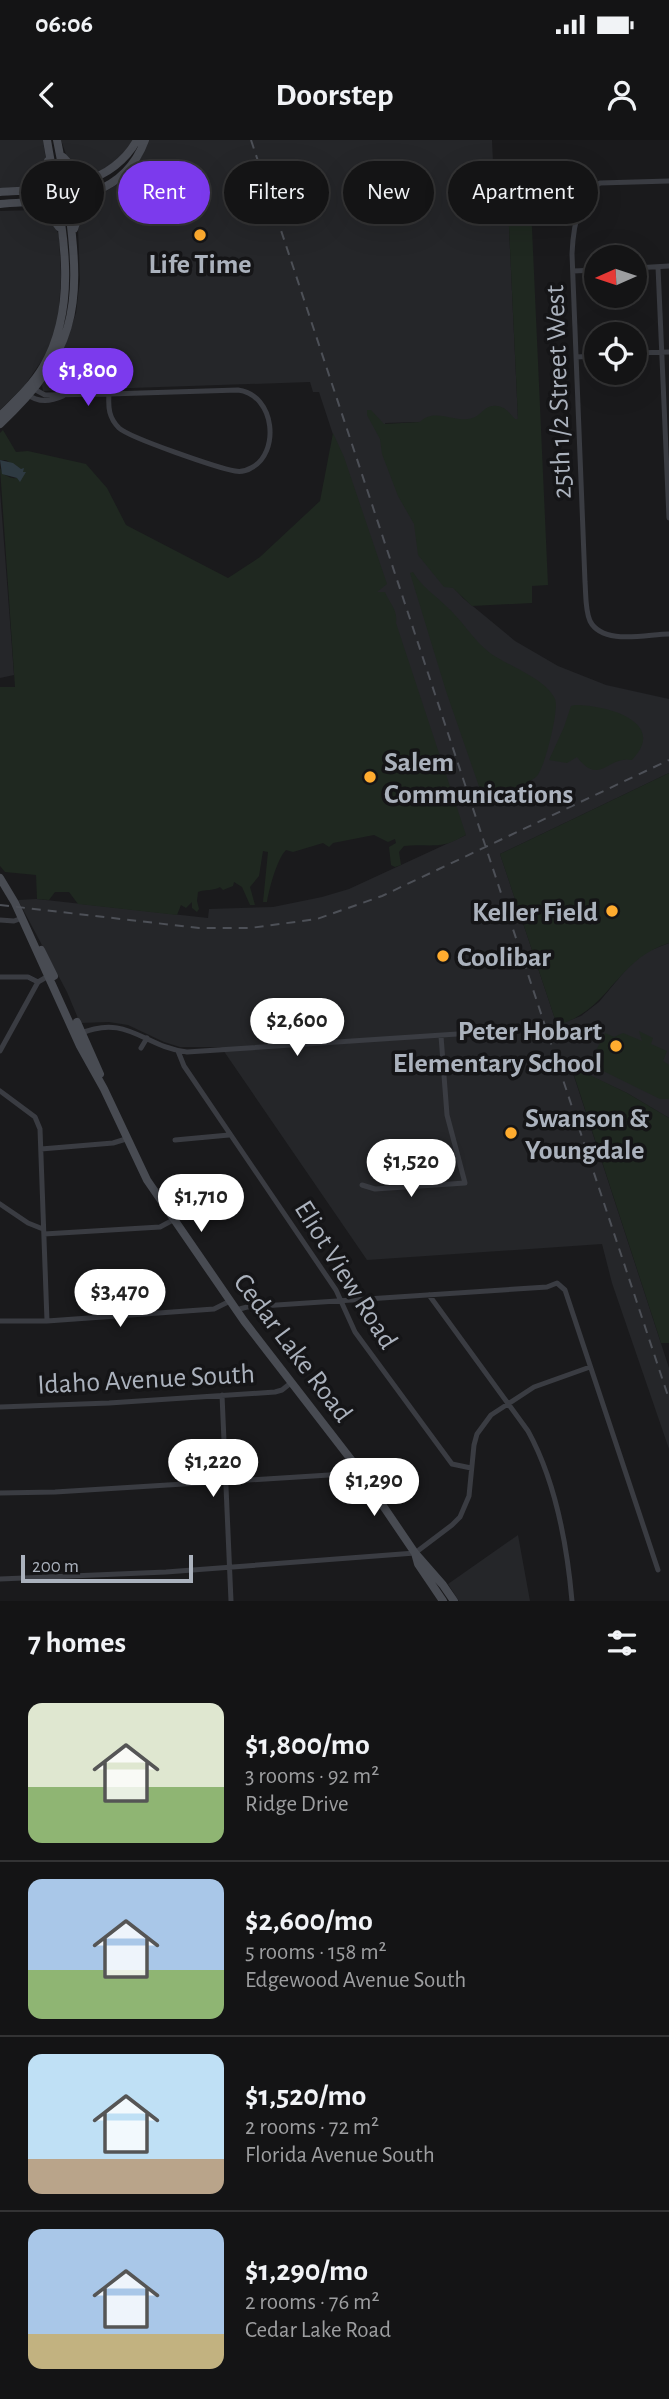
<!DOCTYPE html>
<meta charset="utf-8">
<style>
:root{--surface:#141415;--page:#212122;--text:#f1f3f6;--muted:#9d9ea0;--line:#333334;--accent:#7c3aed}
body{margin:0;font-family:"Alegreya Sans",sans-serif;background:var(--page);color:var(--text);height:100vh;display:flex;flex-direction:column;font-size:26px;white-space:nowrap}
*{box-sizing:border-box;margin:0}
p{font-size:23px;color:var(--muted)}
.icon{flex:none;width:38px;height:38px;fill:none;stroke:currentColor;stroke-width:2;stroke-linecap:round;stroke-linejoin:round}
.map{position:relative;height:1461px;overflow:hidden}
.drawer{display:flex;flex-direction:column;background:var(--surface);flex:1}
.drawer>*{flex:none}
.banner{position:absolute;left:21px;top:21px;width:628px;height:63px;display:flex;gap:14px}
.needle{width:46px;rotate:267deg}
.buttons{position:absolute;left:584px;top:105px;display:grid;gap:14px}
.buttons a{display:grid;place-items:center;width:63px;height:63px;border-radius:50%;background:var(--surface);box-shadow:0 7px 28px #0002,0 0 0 2px var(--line);font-size:35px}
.scale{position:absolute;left:21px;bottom:18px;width:172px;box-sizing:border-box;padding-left:7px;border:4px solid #abb2bd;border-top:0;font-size:19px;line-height:24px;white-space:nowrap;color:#abb2bd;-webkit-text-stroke:5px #151517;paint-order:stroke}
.price{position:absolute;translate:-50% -60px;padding:0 16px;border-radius:24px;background:#fff;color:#222;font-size:23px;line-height:46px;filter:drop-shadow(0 2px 4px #0008)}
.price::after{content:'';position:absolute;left:50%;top:42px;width:21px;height:16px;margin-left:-10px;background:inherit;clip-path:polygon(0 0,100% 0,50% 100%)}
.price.current{background:var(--accent);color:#fff}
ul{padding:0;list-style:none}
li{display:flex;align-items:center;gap:21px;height:175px;padding:0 28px}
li+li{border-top:2px solid var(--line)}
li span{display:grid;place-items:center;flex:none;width:196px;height:140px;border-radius:14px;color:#555}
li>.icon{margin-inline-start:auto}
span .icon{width:84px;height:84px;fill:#fffc;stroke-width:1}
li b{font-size:30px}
h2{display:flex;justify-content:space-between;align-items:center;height:84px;padding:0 28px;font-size:30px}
.tag{padding:0 24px;border-radius:32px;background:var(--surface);box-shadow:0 7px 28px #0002,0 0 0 2px var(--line);font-size:24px;line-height:63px}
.tag.current{background:var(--accent);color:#fff}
.status{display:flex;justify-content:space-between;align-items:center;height:49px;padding:0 35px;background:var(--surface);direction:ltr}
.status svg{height:19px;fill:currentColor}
header{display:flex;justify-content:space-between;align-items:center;height:91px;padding:0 28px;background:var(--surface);font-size:32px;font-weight:600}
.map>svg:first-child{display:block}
</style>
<div class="status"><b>06:06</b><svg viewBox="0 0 49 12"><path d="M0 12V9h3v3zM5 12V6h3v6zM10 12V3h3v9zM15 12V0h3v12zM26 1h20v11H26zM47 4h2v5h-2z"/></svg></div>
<header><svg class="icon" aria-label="back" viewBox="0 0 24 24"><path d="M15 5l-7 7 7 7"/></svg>Doorstep<svg class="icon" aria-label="person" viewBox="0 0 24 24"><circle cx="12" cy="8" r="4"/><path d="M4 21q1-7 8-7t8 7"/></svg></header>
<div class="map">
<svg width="669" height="1461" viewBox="0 0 669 1461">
<rect width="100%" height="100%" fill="#1a1a1c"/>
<path fill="#252629" d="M0,0H43L46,21L37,39L25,47L0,49Z
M61,0H133L118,20L99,32H83L69,23Z
M148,0H492L494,45H507L518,279L385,283L453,447L463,458L515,501L558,526L606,545L669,559V633L500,714L557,885L581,876L599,862L629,826L646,812L669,803V978L627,953L571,927L669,1228V1309L612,1143L602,1104L367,1120L221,907H180L164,902L128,885L109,882L80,883L67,852L18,760L37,759L208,778L209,769L273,767L322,757L349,749L466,695L167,678L215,475L347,337L319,252H313L310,242L43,251L42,245L64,208L76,173L80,140L78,89L86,67L96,57L118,44L130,33L141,17Z
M38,70L43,72L56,88L59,96L61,137L58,185L45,216L25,245L0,270V71Z
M0,350L14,535L0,538Z
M518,1395L530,1461H459L448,1444Z"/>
<path fill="#1f2820" d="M530,44L548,445L532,446V463L472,466L453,448L444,447L418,415L414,384L398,356L382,314L380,299L367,275V270H371L384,284L420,282C433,268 452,281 468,279C482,278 483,264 497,266C506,267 509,273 515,279H518L507,45Z
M3,290L16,312L28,311L86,324L107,348L126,385L228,438L260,417L320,361L333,293L344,317L387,444L377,452H385C389,463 398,469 396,483L466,695C459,698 452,703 445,704C432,707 418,704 404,706L399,712L401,725L395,727L391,725L389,707L396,703L395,699L388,702L374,695L333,703L329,707L323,703L293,712L286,710C277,719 269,749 267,762H263L268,712L263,711L259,736L250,747L255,765H250L242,747L234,742L233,746L223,750L220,747C214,751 206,749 198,752L197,761L199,769L197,772L192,768V762L186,768L181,765L177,775L78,764L69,752H55L49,760L37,759L36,735L5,732L0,726V547H15L0,328C3,335 10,339 17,338L22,332L6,320H0V293Z
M413,432C422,447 434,454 446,466C462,480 473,500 490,513C508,526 545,538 555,559C559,568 548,611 544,621C542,626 540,632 537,636C528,645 496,657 483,658L446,551L410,433Z
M575,565C605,565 669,581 632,620C608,615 600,647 577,617L567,623L549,620L564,587L571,566Z
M669,633V803C616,819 610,871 557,885L500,714Z
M639,891L653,898L651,904L667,911L663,921L669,925V959H660L589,924L605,893L614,897L623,893L642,901Z
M571,926L627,953L669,978V1203H661Z"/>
<path fill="#2e3a42" d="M0,320L13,323L21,329L24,328L23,332H26L20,342L17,338L2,334Z"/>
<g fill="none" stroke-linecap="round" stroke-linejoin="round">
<path stroke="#3a3c42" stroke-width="5" d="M669,41L600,43C577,55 573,90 572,114L585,442C586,454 585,470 590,481C603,506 647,494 669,494
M658,127L669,378
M635,128L669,126
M573,131L597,130
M635,213L669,212
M576,217L597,216
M32,248L45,255L109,254
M238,250C276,255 280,314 251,328C246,331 240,332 235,331C218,328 130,298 119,288C109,278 108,268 109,254Z
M27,254C38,263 50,262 63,256
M0,780L14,781L22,778
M0,837H28L38,842
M79,894C128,873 143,907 187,912L517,890
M141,908L147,898
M0,911L38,842L50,835
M178,911L184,926L336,1150L355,1192L452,1324L471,1328
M0,951L35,977L40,989L47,1181
M175,1000L229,995
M41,1009L113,1003L126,999
M362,1045L375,1049L465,1043L447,975L441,896
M0,1064L28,1083L43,1089
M44,1094L160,1087L173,1080
M429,1155L528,1291C556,1342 567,1404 572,1461
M236,1170L247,1167L547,1147L557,1143L565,1150L658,1430
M0,1181H47L214,1169L230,1161
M222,1255L231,1461
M0,1267L109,1263L275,1252L282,1250L292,1242
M0,1353L55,1352L345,1334L356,1326
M0,1439L166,1432L415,1413L452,1385L460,1377L469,1356L474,1305L477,1294L491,1275L534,1247L590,1227"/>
<path stroke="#484b52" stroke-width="8" d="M63,17L77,32L98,36
M28,49C40,43 47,34 48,21
M0,52C51,49 109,50 137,0
M0,64C57,59 121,65 145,0
M29,64L47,71L59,87
M74,89L81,68L93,56
M0,276C15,261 32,246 43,227C83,159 59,73 47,0
M0,284C75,214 82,168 69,70C66,46 62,23 57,0
M0,738L15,763L80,906L104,949L147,1040L244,1181L356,1326L415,1413L443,1445L454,1461
M41,810L54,836
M77,882L100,934
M415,1413L418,1424L443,1461"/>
<path stroke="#4d5057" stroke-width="2" stroke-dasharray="9 7" stroke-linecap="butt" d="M251,0L669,1259
M0,765L199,788H250L317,779L382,756L669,620"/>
</g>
<g fill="#ffac2f" stroke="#151517" stroke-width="2.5">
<circle cx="200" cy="95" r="7"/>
<circle cx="370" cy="637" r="7"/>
<circle cx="612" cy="771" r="7"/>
<circle cx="443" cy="816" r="7"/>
<circle cx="616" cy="906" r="7"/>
<circle cx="511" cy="993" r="7"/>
</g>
<g text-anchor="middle" stroke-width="7" stroke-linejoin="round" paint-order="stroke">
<g font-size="28" font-weight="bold" fill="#abb2bd" stroke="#151517" text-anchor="start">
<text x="200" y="133" text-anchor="middle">Life Time</text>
<text x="384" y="631">Salem<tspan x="384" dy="32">Communications</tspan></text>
<text x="598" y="781" text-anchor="end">Keller Field</text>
<text x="457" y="826">Coolibar</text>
<text x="602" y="900" text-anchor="end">Peter Hobart<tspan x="602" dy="32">Elementary School</tspan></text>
<text x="525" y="987">Swanson &amp;<tspan x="525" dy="32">Youngdale</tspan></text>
</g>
<g font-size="28" fill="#abb2bd" stroke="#151517">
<text transform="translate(557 252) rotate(-92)" y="10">25th 1/2 Street West</text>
<text transform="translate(347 1134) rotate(58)" y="10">Eliot View Road</text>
<text transform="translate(294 1207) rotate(53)" y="10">Cedar Lake Road</text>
<text transform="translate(146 1238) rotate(-3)" y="10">Idaho Avenue South</text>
</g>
</g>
</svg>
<div class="buttons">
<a><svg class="needle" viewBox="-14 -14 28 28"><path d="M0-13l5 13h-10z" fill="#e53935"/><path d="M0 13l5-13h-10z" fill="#9d9ea0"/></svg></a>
<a><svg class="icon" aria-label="locate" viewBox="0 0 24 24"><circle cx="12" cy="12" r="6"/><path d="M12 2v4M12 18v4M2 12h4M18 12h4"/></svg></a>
</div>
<div class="scale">200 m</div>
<b class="price current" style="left:88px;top:268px">$1,800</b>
<b class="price" style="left:297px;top:918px">$2,600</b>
<b class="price" style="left:411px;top:1059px">$1,520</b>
<b class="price" style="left:201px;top:1094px">$1,710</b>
<b class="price" style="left:120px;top:1189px">$3,470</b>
<b class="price" style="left:213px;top:1359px">$1,220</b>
<b class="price" style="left:374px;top:1378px">$1,290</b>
<div class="banner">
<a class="tag">Buy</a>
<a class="tag current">Rent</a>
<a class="tag">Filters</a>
<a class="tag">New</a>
<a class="tag">Apartment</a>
</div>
</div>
<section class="drawer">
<h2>7 homes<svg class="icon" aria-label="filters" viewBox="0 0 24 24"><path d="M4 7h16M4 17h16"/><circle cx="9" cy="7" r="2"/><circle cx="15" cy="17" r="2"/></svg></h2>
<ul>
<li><span style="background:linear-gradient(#dfe7d0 60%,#8fb573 0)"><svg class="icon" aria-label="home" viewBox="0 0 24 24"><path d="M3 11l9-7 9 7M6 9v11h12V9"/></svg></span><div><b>$1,800/mo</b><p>3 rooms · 92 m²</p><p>Ridge Drive</p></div></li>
<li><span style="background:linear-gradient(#a9c7e8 65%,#8fb573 0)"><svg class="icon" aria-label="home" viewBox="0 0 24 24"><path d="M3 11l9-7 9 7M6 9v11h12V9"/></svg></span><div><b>$2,600/mo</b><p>5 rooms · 158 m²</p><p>Edgewood Avenue South</p></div></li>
<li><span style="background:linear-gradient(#bfe0f5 75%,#b9a48a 0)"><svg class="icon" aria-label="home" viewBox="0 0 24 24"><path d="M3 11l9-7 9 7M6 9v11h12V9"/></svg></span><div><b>$1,520/mo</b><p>2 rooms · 72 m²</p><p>Florida Avenue South</p></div></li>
<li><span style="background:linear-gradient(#a9c7e8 75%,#c2b280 0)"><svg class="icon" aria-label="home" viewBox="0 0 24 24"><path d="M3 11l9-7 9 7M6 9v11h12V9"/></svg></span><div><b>$1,290/mo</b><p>2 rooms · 76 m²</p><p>Cedar Lake Road</p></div></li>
</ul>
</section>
